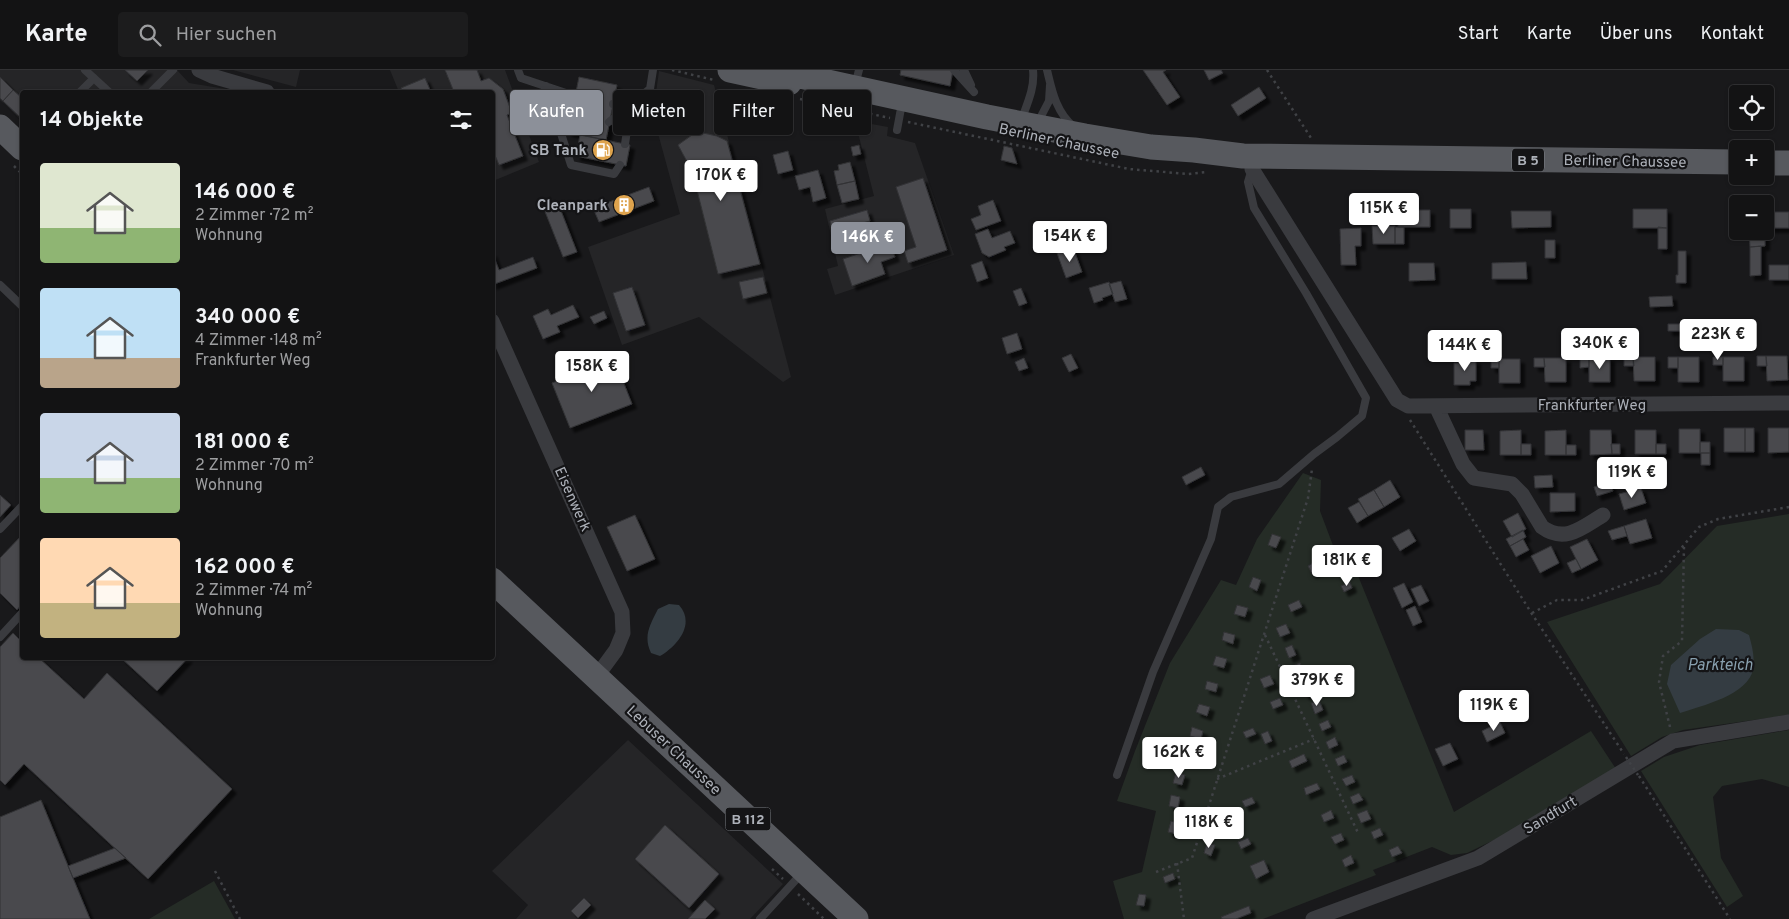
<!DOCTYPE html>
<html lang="de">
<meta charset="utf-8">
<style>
:root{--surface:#131314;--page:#1c1c1d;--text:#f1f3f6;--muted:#9d9ea0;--line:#323234;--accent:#8c9099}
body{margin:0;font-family:Overpass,sans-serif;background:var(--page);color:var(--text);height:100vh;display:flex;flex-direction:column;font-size:19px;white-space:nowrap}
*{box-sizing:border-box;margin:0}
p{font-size:16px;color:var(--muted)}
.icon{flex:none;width:28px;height:28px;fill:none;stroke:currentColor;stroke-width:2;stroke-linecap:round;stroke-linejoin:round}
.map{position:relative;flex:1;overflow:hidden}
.side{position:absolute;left:20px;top:20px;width:475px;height:570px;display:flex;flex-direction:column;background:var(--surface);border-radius:5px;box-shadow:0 1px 4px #0004,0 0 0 1px var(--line)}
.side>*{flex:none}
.guide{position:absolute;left:510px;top:20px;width:475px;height:45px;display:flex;gap:10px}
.controls{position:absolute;left:1729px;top:15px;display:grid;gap:10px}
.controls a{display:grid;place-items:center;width:45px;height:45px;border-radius:5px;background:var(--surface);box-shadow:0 1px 4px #0004,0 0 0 1px var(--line);font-size:25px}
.price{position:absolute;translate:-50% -42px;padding:0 11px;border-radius:5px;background:#fff;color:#222;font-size:16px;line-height:32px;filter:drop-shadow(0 1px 2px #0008)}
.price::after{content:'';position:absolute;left:50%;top:30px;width:15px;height:11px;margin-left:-8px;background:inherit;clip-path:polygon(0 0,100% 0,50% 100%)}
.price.on{background:var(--accent);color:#fff}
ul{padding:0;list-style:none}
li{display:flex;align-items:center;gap:15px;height:125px;padding:0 20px}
li span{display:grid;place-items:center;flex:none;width:140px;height:100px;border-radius:5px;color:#555}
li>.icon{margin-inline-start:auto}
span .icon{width:60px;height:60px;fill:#fffc;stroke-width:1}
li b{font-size:21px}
h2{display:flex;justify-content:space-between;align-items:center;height:60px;padding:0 20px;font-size:21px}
.pill{padding:0 18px;border-radius:5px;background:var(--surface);box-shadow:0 1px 4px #0004,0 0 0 1px var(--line);font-size:18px;line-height:45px}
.pill.on{background:var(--accent);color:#fff}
header{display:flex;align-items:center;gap:30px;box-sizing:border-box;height:70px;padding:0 25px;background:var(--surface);border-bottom:1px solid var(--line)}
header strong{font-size:24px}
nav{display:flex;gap:28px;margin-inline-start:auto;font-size:18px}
.search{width:350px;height:45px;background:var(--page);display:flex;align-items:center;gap:12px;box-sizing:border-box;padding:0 18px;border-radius:5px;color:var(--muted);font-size:19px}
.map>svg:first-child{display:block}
</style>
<header>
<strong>Karte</strong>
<div class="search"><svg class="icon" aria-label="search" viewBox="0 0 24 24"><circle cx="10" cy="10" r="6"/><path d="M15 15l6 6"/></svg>Hier suchen</div>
<nav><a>Start</a><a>Karte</a><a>Über uns</a><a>Kontakt</a></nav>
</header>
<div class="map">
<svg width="1789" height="849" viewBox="0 0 1789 849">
<defs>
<filter id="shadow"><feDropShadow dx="4.5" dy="4.5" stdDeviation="1" flood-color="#0009"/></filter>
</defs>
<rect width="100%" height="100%" fill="#19191b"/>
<path fill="#252527" d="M0,0H177L189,13L244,22H22V51L0,30Z
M233,0H300L296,17Z
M390,0H505L539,92L493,111L492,22H399Z
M659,1L714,15L791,307L783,312L699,247L622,275L588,177L680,144L653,45Z
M855,51L888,57L887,66L915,73L954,185L835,225L827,199L838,196L825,139L874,126Z
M628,670L783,814L750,849H516L528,835L492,801Z"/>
<path fill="#252c26" d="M1303,403L1321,410L1320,441L1337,486L1348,481L1454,742L1591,661L1618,702L1519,758L1467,783L1451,785L1432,777L1373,800L1376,805L1263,849H1124L1113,811L1142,802L1156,741L1117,731L1135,681L1170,593L1221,510L1236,515L1257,469Z
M1789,444V645L1683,660L1662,667L1631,686L1547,552L1660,514L1717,456Z
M1789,660V717L1762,709L1722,716L1713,727L1721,788L1743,826L1727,837L1641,701L1664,687L1700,675Z
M214,811L235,849H149Z"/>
<path fill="#343c42" d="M669,534L679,535C696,554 677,576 660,586L651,583C643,566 650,555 658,539Z
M1716,559L1739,560L1749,565C1752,576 1755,587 1753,599C1749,625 1701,636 1680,643L1667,614L1671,595L1700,569Z"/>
<path fill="#48494d" stroke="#333336" filter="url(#shadow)" d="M125,0H148L137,11Z
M445,0H477L481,11L489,8L503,19L512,43L507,45L523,86L499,95L492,78V22H454Z
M901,0H953L950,16L900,5Z
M1143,0H1166L1163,2L1180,27L1167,35Z
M1204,0H1221L1223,3L1209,10Z
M0,7L13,20L3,31L0,28Z
M579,7L617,15L606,70L568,62Z
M425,8L431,22H403L401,18Z
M1259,17L1266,28L1238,46L1231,35Z
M13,20L22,28V49L3,31Z
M703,63L717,66L727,71L760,194L718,204L694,108L690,97L678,75L692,65Z
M580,65L630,75L626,96L576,86Z
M859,75L861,84L853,86L851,77Z
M1004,76L1012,78L1017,94L1001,90Z
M788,81L793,100L778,104L773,85Z
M850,92L855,111L837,115L834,101L839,100L838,95Z
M818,100L826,128L813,132L810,117L799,120L795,106Z
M923,108L947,180L908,193L904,181L916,177L896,117Z
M855,111L859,129L842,133L837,115Z
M649,117L654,131L599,152L593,138Z
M993,130L1001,151L976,160L971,149L981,145L978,136Z
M558,133L577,182L563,187L544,139Z
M1450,139H1471V158H1450Z
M1633,139H1667V158H1633Z
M867,140L870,151L832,161L830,151Z
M1398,140H1430V157H1398Z
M1511,141H1551V157L1512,158Z
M1765,142H1789V158H1765Z
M1372,156H1395V174H1373Z
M1395,157H1404V174H1395Z
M1658,157L1667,158V179H1658Z
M1361,158V176H1355L1356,195H1341L1340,159Z
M988,159L992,168L1010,161L1015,173L1004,177L1006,180L989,187L982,183L975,164Z
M1749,161H1765V176L1750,177Z
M1545,170H1555V188H1545Z
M890,173L895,187L881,192L885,204L852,216L843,189Z
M1761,176V205L1750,206V177Z
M1073,177L1082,202L1066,208L1057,183Z
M1678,181H1686V213H1676V205H1678Z
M492,182L499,200L533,187L537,198L492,215Z
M982,191L988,208L977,212L971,195Z
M1526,192L1527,209H1492V193Z
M1409,193H1434L1435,210L1409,211Z
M1769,195H1789V210H1769Z
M763,207L767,223L743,229L739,212Z
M1121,211L1127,229L1115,232L1109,214Z
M1109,212L1113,224L1102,228L1103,230L1094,233L1089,218Z
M632,217L645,255L626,261L613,223Z
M1021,218L1027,233L1019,236L1013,221Z
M1672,226L1673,236L1650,237L1649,227Z
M573,235L579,247L557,256L560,262L543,269L533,246L548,239L551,245Z
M604,241L607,248L594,254L590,247Z
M1668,254H1681V261H1668Z
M1017,263L1022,279L1007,284L1002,268Z
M1071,284L1078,298L1069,302L1062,288Z
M1757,286H1766L1767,296H1757Z
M1766,286H1787L1788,310L1767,311Z
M1589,287H1610V312H1589Z
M1589,287V297L1580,298V288Z
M1624,287H1633L1634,296H1624Z
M1633,287H1655V311H1634Z
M1668,287H1678V298H1668Z
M1678,287H1699V312H1678Z
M1713,287H1723V295H1713Z
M1723,287H1744V311H1723Z
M614,288L632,334L570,358L552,313Z
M1024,288L1028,298L1019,301L1015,292Z
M1534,288H1544L1545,297H1534Z
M1544,288H1566V312H1545Z
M1491,289H1499V298H1491Z
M1499,289H1520V313H1499Z
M1460,290H1476V311H1470V315H1454V293H1460Z
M1724,358H1745V382H1724Z
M1745,358H1754V382H1745Z
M1768,358H1789V382L1768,383Z
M1679,359H1700V383H1679Z
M1465,360H1483L1484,380H1465Z
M1521,360V385H1500V361Z
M1566,360V385H1545V361Z
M1590,360H1611L1612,384L1590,385Z
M1635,360H1656V384H1635Z
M1700,372H1710V383H1700Z
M1521,374H1531V385H1521Z
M1611,374H1620V384H1612Z
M1656,374H1666V384H1656Z
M1566,375H1576V385H1566Z
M1701,383H1710V395H1701Z
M1201,397L1205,405L1186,415L1182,407Z
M1552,405L1553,417L1535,418L1534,406Z
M1390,410L1400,427L1384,437L1374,420Z
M1610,412L1613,421L1597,426L1594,417Z
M1641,418L1646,433L1624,440L1619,424Z
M1374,420L1384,437L1368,446L1358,429Z
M1550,423H1575V441L1550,442Z
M0,425L11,435L0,447Z
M1359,432L1368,446L1357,453L1348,438Z
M1518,443L1526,459L1512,467L1503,451Z
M635,445L655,489L627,501L607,457Z
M1646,449L1652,468L1630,474L1624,456Z
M1624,456L1627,466L1612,470L1608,461Z
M1409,459L1416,471L1400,481L1392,468Z
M1523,460L1526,467L1510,476L1506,469Z
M1272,464L1281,467L1276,478L1268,475Z
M22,465V534L17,540L0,523V488Z
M1523,469L1529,480L1516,487L1510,476Z
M1587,469L1598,490L1581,499L1570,477Z
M1551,476L1559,493L1540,503L1531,486Z
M1576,489L1581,499L1572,503L1567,493Z
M1318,490L1322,498L1312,504L1308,496Z
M1253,507L1261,510L1257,521L1249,517Z
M1350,512L1352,518L1344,522L1341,516Z
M1404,513L1413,532L1402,538L1393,518Z
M1421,515L1429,531L1419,536L1411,519Z
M1299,530L1302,537L1291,542L1288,535Z
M1237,535L1248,538L1245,547L1234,544Z
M1415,536L1422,552L1413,556L1406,540Z
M1286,554L1290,563L1280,567L1276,558Z
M1224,562L1235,565L1233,574L1222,570Z
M13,563L22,572V588H39L84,629L107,603L232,719L148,809L24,694L5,715L0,710V577Z
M1292,575L1296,585L1289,588L1285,578Z
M1216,586L1227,589L1224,598L1213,595Z
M121,588H188L157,621Z
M1300,593L1304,603L1297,606L1293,596Z
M1270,605L1274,614L1264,618L1260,609Z
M1207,611L1218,614L1216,622L1205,619Z
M1308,612L1312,622L1305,625L1301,615Z
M1280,628L1283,635L1273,639L1270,632Z
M1319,630L1323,640L1315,644L1311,633Z
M1199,634L1210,637L1207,646L1196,642Z
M1328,650L1331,657L1322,661L1319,654Z
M1500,652L1505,663L1487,672L1482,661Z
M1192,657L1203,661L1201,669L1190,666Z
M1253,658L1256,664L1246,668L1243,662Z
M1268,661L1272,671L1265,674L1261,664Z
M1335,667L1338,675L1329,679L1326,672Z
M1450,673L1458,689L1443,696L1435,679Z
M1184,678L1192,680L1189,690L1181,688Z
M1304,684L1307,691L1292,698L1289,691Z
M1344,685L1347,692L1338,696L1335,689Z
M1176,702L1185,705L1182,715L1173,713Z
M1352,705L1355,712L1346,716L1342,709Z
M1317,713L1320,719L1306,725L1304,718Z
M1359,723L1363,730L1353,734L1350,727Z
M1171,725L1180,727L1178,738L1169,736Z
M1252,727L1255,733L1245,737L1242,731Z
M41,730L73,808L90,849H0V747Z
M1331,740L1334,748L1324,752L1321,745Z
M1367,740L1371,749L1361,753L1357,744Z
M1171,751L1180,754L1177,764L1168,762Z
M665,755L719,804L689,838L635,789Z
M1380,758L1383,765L1374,769L1371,762Z
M1341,763L1344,770L1335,774L1331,767Z
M1248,768L1251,774L1241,779L1238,772Z
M1207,773L1215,775L1211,786L1204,783Z
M1398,776L1402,783L1392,787L1389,780Z
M115,778L126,788L73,808L68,796Z
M1351,785L1354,793L1345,797L1342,790Z
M1264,790L1269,802L1256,809L1250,796Z
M1173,803L1175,809L1165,813L1163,807Z
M1139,824L1146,825L1144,836L1136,835Z
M584,828L591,835L578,848L571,841Z
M705,830L715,839L705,849H688Z
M1249,836L1251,843L1236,849H1222L1221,847Z"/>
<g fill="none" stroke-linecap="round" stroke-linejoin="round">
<path stroke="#404246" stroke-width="2.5" stroke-dasharray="2.5 4" stroke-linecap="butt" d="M672,0L714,10
M1267,0L1311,68
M800,29L890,48
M908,52L1129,99L1188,104L1207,102
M14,96L22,104
M1410,350L1532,544L1624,684
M1532,543L1557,530H1582L1662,501L1699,457L1718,449L1789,437
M1265,565L1359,765
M1670,657L1659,612L1663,586L1682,571L1684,476
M1639,706L1730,849
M1217,709L1314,669
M1177,793L1184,849
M772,799L783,809
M215,801L240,849
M1156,802L1192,788L1308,428L1312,399
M798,824L824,849"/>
<path stroke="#3a3b3f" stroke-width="8" d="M85,0L109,22
M518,0L521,8L575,26
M954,0L974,22
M964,0L971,15
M1047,0C1052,21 1056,42 1074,57
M855,15L859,0
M546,16L571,95L614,104L620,95
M552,19L571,45
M80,22L94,8
M151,22L173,0
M613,34H631L650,19L653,0
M1021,51C1027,34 1035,18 1033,0
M609,52L631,34
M1037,54L1049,31L1050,15
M897,60L902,33
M625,74L631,34
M0,215L22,236
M0,459L22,436
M0,567L22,543
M1117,705L1153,602L1211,469L1218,437L1231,427L1279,414L1314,384L1337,367L1362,346L1366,328L1306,223L1254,138L1248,112L1252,99
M760,849L803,802"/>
<path stroke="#3a3b3f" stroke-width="15" d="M199,0L212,6L267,22
M1253,86L1252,99L1397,330L1408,336L1789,333
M492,251L622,542L623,563L616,580L597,606
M1436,336L1463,394L1474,408L1512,414L1522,424L1542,457C1565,474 1583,457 1603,445
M1313,849L1478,788L1673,671L1789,652"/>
<path stroke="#57595e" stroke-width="25" d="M730,0L789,13
M773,0L987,47L1085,66L1151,77L1194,80L1243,86L1738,92
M0,57L22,78
M1765,93H1789
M492,510L856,849"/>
<path stroke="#404246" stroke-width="2.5" stroke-dasharray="2.5 4" stroke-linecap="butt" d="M1626,687L1638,705"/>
</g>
<defs>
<g id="fuel-disc" transform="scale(1.125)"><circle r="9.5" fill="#dea34d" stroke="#141416"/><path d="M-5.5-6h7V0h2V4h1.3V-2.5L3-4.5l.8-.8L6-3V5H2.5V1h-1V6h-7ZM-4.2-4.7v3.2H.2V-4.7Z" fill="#fff"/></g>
<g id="building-disc" transform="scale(1.125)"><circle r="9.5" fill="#dea34d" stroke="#141416"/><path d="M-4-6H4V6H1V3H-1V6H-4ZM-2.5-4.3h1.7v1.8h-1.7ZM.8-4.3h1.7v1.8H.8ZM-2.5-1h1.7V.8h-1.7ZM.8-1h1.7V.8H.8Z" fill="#fff"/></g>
</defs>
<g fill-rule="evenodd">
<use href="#fuel-disc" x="603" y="80"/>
<use href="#building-disc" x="624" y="135"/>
</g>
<g text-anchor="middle" stroke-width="4.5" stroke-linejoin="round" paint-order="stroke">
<g fill="#141416" stroke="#7f8288" stroke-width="1">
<rect x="1512" y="78.5" width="32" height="23" rx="4"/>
<rect x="725.5" y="737.5" width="45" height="23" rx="4"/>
</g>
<g font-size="14" font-weight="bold" fill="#adb1b9">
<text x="1528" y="95">B 5</text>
<text x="748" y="754">B 112</text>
</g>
<g font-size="15" fill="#adb1b9" stroke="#141416">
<text transform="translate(1059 71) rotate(12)" y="5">Berliner Chaussee</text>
<text transform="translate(1625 91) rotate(1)" y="5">Berliner Chaussee</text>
<text x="1592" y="340">Frankfurter Weg</text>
<text transform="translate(573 429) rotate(66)" y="5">Eisenwerk</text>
<text transform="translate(674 680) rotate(43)" y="5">Lebuser Chaussee</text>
<text transform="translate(1550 745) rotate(-31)" y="5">Sandfurt</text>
</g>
<g font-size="15" font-weight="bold" fill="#adb1b9" stroke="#141416" text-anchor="end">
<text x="587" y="85">SB Tank</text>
<text x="608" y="140">Cleanpark</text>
</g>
<g font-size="16" font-style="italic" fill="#88a0af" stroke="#141416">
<text x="1720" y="600">Parkteich</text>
</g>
</g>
</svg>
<div class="controls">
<a><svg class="icon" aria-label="locate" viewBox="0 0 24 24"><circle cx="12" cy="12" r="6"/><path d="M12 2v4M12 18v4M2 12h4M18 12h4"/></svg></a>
<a>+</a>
<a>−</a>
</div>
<b class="price" style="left:721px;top:132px">170K €</b>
<b class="price" style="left:1384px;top:165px">115K €</b>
<b class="price" style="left:1070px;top:193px">154K €</b>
<b class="price on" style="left:868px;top:194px">146K €</b>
<b class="price" style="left:1718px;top:291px">223K €</b>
<b class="price" style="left:1600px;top:300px">340K €</b>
<b class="price" style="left:1465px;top:302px">144K €</b>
<b class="price" style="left:592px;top:323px">158K €</b>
<b class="price" style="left:1632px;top:429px">119K €</b>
<b class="price" style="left:1347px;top:517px">181K €</b>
<b class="price" style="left:1317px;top:637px">379K €</b>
<b class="price" style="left:1494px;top:662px">119K €</b>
<b class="price" style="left:1179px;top:709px">162K €</b>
<b class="price" style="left:1209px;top:779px">118K €</b>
<div class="guide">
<a class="pill on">Kaufen</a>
<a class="pill">Mieten</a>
<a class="pill">Filter</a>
<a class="pill">Neu</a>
</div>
<section class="side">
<h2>14 Objekte<svg class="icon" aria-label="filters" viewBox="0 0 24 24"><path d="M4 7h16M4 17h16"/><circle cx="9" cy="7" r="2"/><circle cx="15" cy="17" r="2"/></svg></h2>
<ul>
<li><span style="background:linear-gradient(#dfe7d0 65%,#8fb573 0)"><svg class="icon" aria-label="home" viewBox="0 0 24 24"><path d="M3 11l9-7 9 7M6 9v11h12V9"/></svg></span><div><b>146 000 €</b><p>2 Zimmer · 72 m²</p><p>Wohnung</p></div></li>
<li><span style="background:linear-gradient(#bfe0f5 70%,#b9a48a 0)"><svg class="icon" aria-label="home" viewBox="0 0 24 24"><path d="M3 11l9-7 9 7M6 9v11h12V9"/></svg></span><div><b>340 000 €</b><p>4 Zimmer · 148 m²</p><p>Frankfurter Weg</p></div></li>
<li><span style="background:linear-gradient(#c9d6e8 65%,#8fb573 0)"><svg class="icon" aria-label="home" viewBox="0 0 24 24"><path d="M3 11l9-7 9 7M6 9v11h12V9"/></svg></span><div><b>181 000 €</b><p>2 Zimmer · 70 m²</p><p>Wohnung</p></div></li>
<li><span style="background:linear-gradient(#ffd9b3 65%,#c2b280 0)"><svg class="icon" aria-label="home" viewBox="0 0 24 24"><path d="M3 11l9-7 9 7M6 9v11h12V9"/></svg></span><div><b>162 000 €</b><p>2 Zimmer · 74 m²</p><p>Wohnung</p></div></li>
</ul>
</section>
</div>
